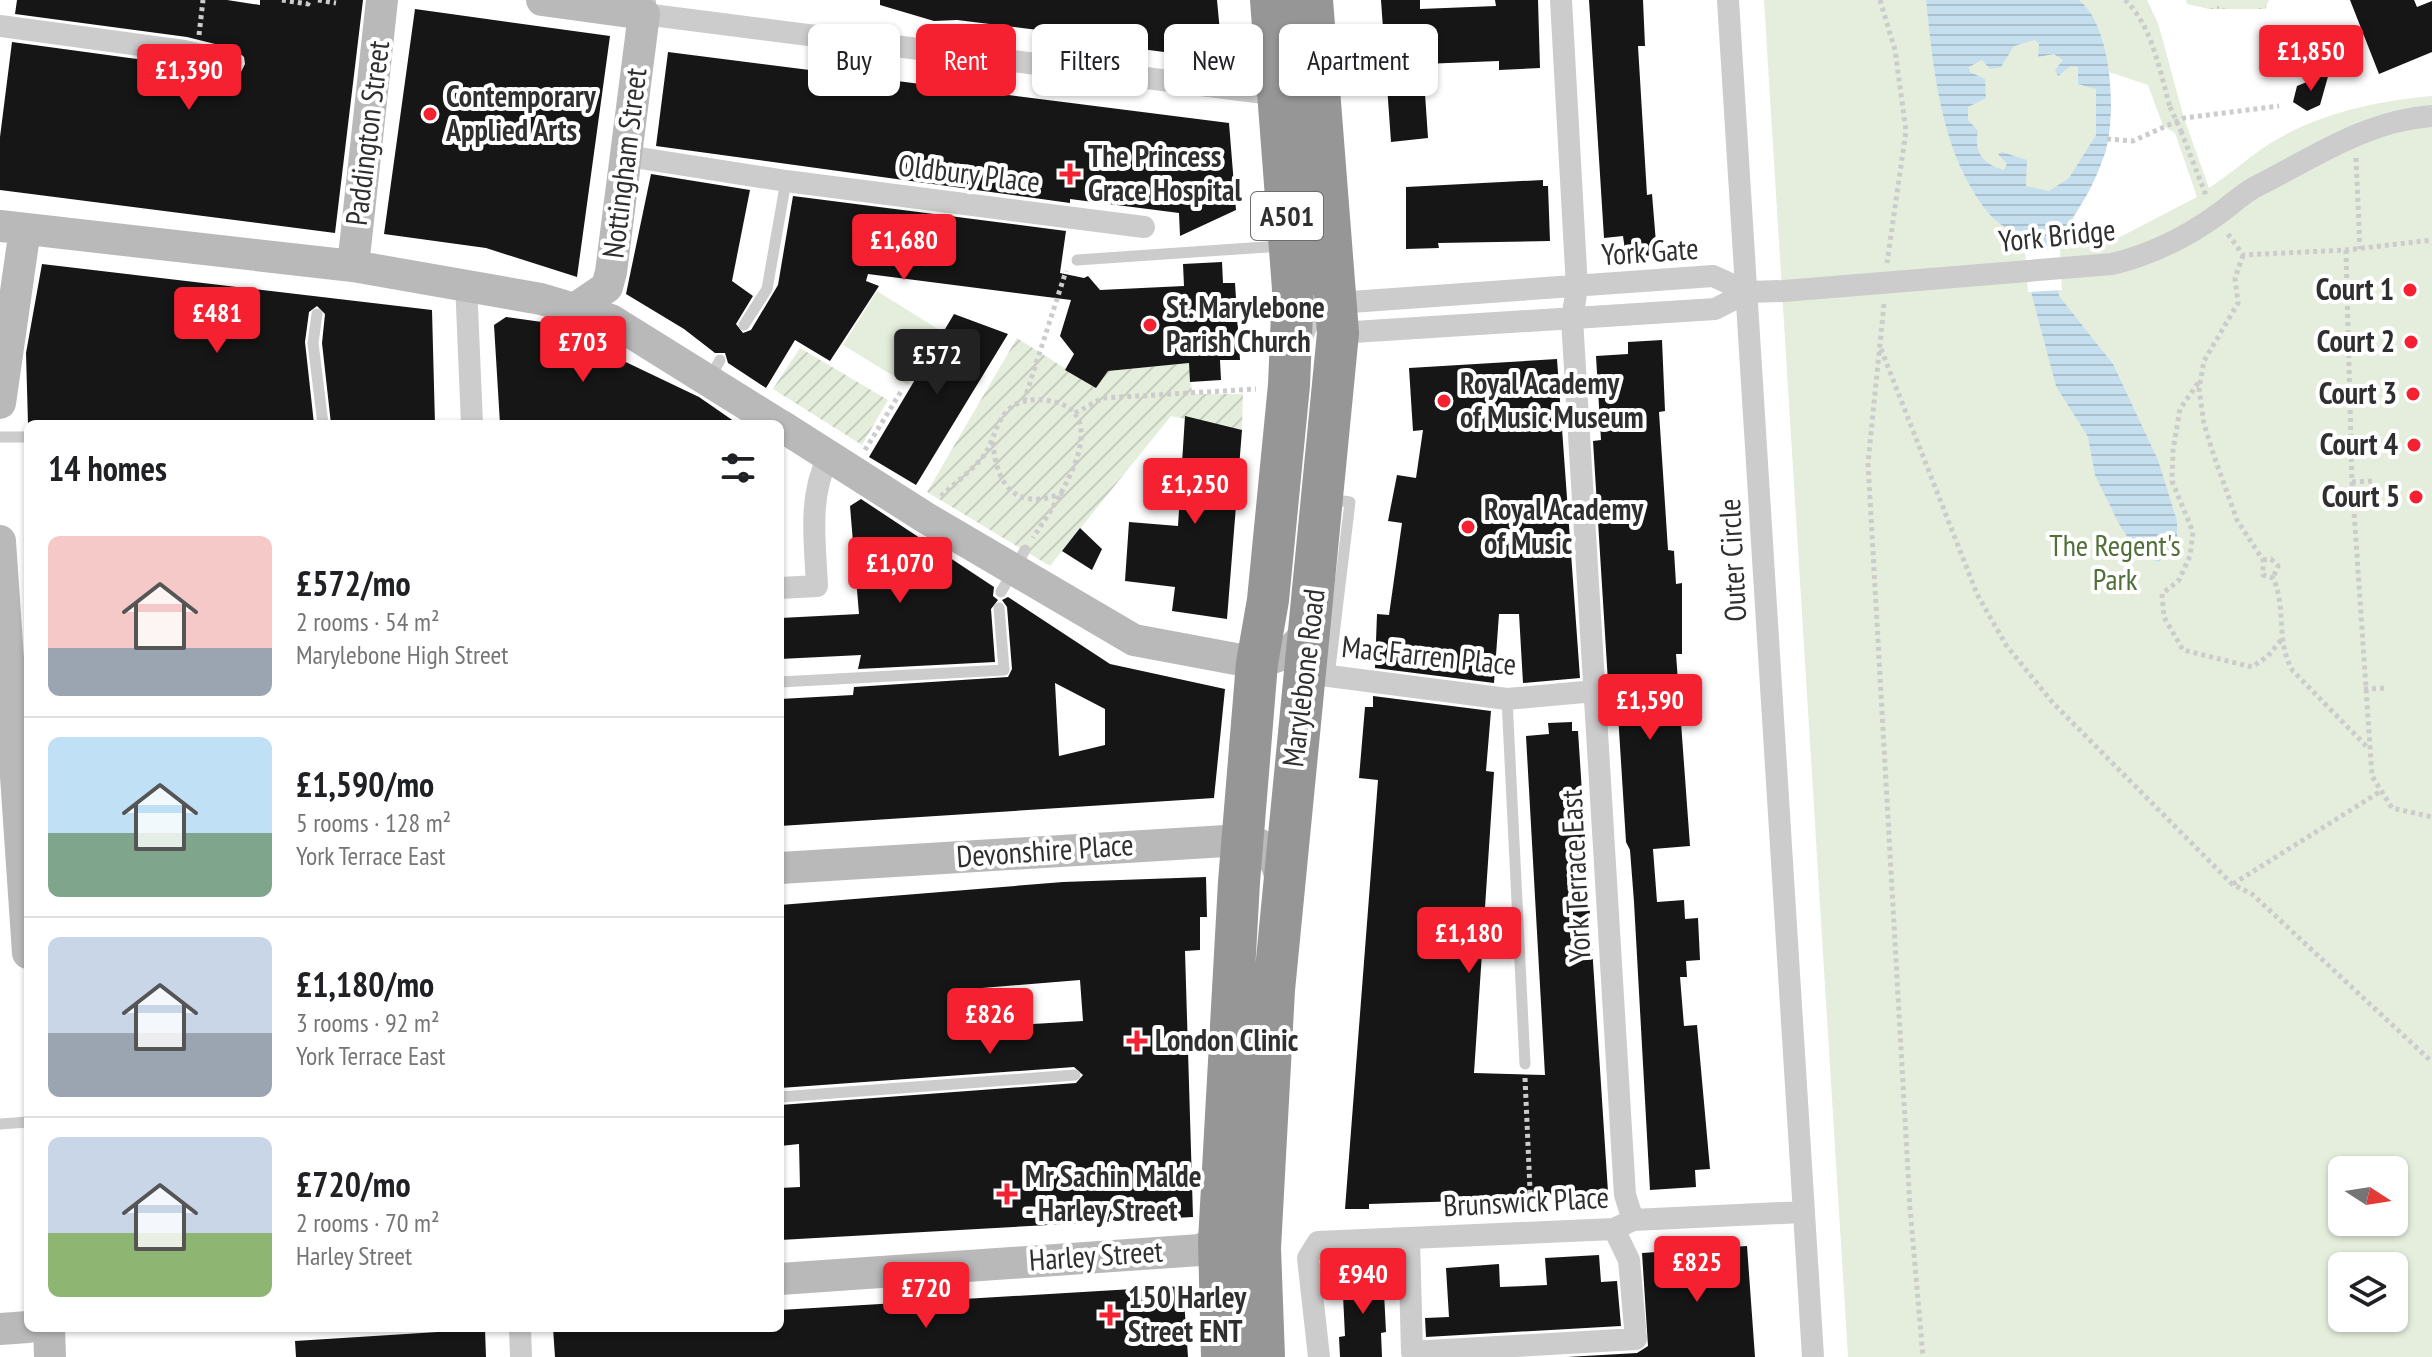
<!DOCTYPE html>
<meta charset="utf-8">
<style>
:root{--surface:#fff;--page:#f2f2f2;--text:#202124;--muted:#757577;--line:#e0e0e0;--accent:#f62130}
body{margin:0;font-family:"PT Sans Narrow",sans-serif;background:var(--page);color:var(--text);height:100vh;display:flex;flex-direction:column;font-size:30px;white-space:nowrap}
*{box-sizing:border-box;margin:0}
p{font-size:26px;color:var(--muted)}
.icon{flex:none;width:44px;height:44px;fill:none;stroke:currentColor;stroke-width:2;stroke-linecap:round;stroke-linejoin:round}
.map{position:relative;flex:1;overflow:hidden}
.panel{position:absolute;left:24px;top:420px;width:760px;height:912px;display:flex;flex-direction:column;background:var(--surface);border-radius:12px;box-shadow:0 2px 6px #0004}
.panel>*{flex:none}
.top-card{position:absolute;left:808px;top:24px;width:760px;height:72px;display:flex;gap:16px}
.needle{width:52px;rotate:102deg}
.fabs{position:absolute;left:2328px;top:1156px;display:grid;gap:16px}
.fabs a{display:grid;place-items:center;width:80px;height:80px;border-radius:12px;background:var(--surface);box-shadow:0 2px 6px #0004;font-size:40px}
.price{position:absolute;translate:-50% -68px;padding:0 18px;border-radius:8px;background:var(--accent);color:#fff;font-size:26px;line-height:52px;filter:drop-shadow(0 2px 4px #0008)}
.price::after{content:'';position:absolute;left:50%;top:48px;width:24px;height:18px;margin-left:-12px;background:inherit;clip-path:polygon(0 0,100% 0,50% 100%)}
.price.on{background:#222;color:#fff}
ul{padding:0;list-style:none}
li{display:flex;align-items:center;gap:24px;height:200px;padding:0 24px}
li+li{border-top:2px solid var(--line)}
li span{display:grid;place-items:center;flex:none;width:224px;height:160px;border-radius:12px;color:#555}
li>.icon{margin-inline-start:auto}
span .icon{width:96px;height:96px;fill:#fffc;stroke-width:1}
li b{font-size:34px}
h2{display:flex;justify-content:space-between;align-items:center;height:96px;padding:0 24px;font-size:34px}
.tag{padding:0 28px;border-radius:12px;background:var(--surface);box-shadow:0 2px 6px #0004;font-size:28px;line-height:72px}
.tag.on{background:var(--accent);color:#fff}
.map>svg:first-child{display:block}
</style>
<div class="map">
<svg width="2432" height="1357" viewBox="0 0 2432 1357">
<defs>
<pattern id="grass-tufts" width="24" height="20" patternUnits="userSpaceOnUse" patternTransform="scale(2)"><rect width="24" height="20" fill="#e5eedc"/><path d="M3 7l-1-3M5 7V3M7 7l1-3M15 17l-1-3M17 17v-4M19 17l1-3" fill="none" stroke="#c5ccbd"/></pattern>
<pattern id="garden-furrows" width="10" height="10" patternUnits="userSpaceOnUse" patternTransform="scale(2)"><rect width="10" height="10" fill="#e5eedc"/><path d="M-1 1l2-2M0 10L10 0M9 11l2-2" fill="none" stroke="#c5ccbd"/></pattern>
<pattern id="water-rules" width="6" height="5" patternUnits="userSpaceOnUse" patternTransform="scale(2)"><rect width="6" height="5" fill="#c6dfef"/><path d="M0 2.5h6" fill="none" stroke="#aac0cd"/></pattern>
</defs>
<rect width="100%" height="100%" fill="#fff"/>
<path fill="url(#grass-tufts)" d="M2186,0H2269L2265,9H2209L2187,4Z"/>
<path fill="#e5eedc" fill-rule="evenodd" d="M1764,0H2147L2158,23L2184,118L2209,188C2227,176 2245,161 2263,148C2311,115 2375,101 2432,96V1357H1848ZM2109,72L2148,85L2163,126L2175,133L2197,197L2120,237L2076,247L2071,224L2105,152L2111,109ZM2342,1170H2394V1222H2342ZM2342,1266H2394V1318H2342Z
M877,291L941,331L908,385L843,345Z"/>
<path fill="url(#garden-furrows)" d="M1017,338L1096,388L1108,371L1189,363L1192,394H1243L1242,430L1171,416L1050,566L927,492Z
M800,348L888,400L862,445L773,389Z"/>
<path fill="url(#water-rules)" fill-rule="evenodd" d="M1926,0H2079C2112,26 2117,114 2105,153C2096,181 2077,218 2055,237L2059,296L2113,364L2158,460L2177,521V547L2159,562L2139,555L2119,524L2095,475L2088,437L2056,386L2032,296L2029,240C2017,233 2001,227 1992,217C1941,158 1934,73 1926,0ZM2035,40L2039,44L2038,57L2054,54L2063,60L2055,70L2058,76L2071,66L2078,67V84L2096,89V135L2069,178L2049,191L2026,186L2027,160L2002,152L1998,154L2007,164L2004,170C1984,165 1973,152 1978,131L1968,120V107L1986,98L1985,79L1970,72L1969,67L1982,60L1990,69L2001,67L2014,46Z"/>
<path fill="#fff" d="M2060,249L2062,290L2028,292L2025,251Z"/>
<path fill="#161616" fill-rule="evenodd" d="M17,0H227L260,5V0H363L335,233L0,190V137L12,42L181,65L228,76L241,72L245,64L244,57L235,49L187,37L15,14Z
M880,0H1217L1220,32L1225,40L1221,53L1202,57L1088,42L1062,33L957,20L934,21L880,5Z
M1381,0H1420V9L1496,6L1495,0H1538L1540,68L1499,70V61L1423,64L1428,138L1391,142Z
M1589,0H1643L1645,46H1638L1647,195L1652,194L1657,255L1626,257L1623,236L1604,238Z
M2350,0H2414L2417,7L2432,1V52L2379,74Z
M415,9L610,36L577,277L486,248L384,234Z
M668,52L1229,123L1236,210L1180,236L1179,213L1070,199V203L656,146Z
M2329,73L2320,105L2307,111L2293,102L2297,86Z
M651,174L750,190L732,281L753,296L736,324L743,333L751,330L778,285L793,196L1066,231L1060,273L1084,278L1088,276L1100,290L1184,286L1183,264L1222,262L1223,283H1235L1240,360H1220L1221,380L1190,382L1189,363L1108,371L1096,388L1065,370L1074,354L1060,336L1071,300L868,274L866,281L879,286L830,361L795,340L766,388L728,363L725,353H715L684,329L626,294Z
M1543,180V186H1548L1550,241L1438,243L1439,248L1406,249V187Z
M42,264L432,310L435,424H331L322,343L325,314L317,306L309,312L305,342L314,424H28L26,353Z
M954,314L1008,334L916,485L869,457Z
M506,317L542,322L699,397L738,424H500L494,325Z
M1662,340L1665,411L1659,412L1668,550L1674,551L1676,584L1682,583V654H1676L1690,846L1653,849L1657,902L1684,900L1685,919L1698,918L1700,960L1686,961L1687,977H1680L1684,1026L1697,1025L1710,1169L1695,1170L1696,1187L1650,1190L1634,902L1630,850L1626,842L1616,682H1608L1593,441L1601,440L1596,356L1628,354V342Z
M1557,359L1580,678L1523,683L1519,614H1499L1494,683L1375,668L1377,614L1389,615L1402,523L1388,521L1397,475L1416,478L1423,430L1413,431L1409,368Z
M1185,416L1242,430L1227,619L1172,611L1175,587L1125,581L1129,522L1178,526Z
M861,499L994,587L993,596L998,600L991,609L995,662L858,669L861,655L780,659V618L859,614L850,506Z
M1080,528L1102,549L1092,570L1062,551Z
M1008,597L1110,664L1225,689L1214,798L780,826V699L853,695L854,687L1008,677L1012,669L1007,607L1002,600ZM1055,683L1105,709V745L1059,756Z
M1373,696L1491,711L1486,771L1494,772L1474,1073L1545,1075L1526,736L1549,734L1548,723L1572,722V731H1578L1608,1192L1524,1196V1199L1369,1204V1209H1345L1378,780L1359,778L1365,707H1373Z
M1206,877L1207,917H1200V950L1185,951L1193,1217L780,1240V1188L800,1187L799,1144L780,1146V1105L1076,1083L1083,1075L1074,1067L780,1088V905L1063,882ZM1080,980L1083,1021L983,1027L982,988Z
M1747,1246L1755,1357H1567L1637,1353L1648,1346L1642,1253Z
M1599,1255L1601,1282L1617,1281L1621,1326L1426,1337L1425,1318L1449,1317L1446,1268L1499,1264L1500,1287L1547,1285L1545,1258Z
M1383,1273L1386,1332L1381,1333L1382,1357H1340L1339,1337L1345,1336L1342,1275Z
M1183,1286L1188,1357H555L553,1328H780V1310Z
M485,1329L486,1357H296L295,1341Z"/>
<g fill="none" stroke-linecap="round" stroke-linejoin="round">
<path stroke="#ccc" stroke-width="5" stroke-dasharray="4 4" stroke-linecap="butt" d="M282,0L308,4L309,0
M318,0L336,3
M1880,0L1895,50L1906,131L1887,263
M2125,0C2152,25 2160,72 2170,107
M199,35L203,0
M2181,131L2207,198
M2107,139L2133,141L2184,118L2279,106
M2356,158L2360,249
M2228,234L2243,255L2346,250L2432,240
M2346,250L2352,482L2372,776L2392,808L2432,817
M2243,255L2235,278L2238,303L2204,361L2199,389L2204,424L2214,456L2237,520L2263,560V575L2273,578C2287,607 2275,641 2293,671L2369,749
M1884,304L1868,463L1910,1208L1923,1357
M1881,349L1977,594L2006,645L2053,703L2232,884L2252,894L2432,1062
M2198,383L2180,409L2173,450L2172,481L2193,532L2190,556L2179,580L2162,594L2164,617L2183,650L2252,667L2268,656L2281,640
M1024,401L1066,271
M1075,413L1103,398L1256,389
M993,442C996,485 1016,512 1063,493
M865,450L902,390
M2352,482L2372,481
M941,496C954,484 970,472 982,458C995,442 995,418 1013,406C1025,398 1042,399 1055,402C1118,418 1050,511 1033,538
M2263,560L2271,559L2278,566L2273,578
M2364,689L2386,688
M2233,884L2381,791
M1525,1078L1531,1212"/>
<path stroke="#ccc" stroke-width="11" d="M1077,260L1281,246
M317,314L313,343L323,424
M744,325L767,289L786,181
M709,380L720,360
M0,437H28
M1329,499L1350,502L1329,676
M1001,592L1025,550
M780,682L1004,670L999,608
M1507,699L1525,1064
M780,1097L1075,1075
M0,1124L28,1122"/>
<path stroke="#ccc" stroke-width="22" d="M1561,0L1577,288L1572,319L1625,1195L1633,1220
M1728,0L1813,1357
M645,1L644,14L1279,95
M0,26L184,51L231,62
M627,156L786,181L1144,227
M466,283L472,424
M1338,333L1715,309L1748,292
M1301,342C1306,321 1316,308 1337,303L1713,276L1748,292L1784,291L2112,264C2150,255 2185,238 2217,215C2230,206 2243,193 2257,186C2315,157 2365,121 2432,116
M780,588L817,586C815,541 808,498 828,457
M1306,673L1507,699L1595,691
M1409,1238L1412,1352L1636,1339L1629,1260L1614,1229
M1308,1258L1318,1242L1614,1229L1633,1220L1803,1212
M1308,1258L1319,1357
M520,1328L521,1357"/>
<path stroke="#b9b9b9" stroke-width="32" d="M542,0L644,14L611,272L607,287L576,308
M0,226L353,266L541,299L611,320L778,424
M353,266L382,0
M0,403L25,229
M780,425L926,518L1134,640L1257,663L1290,652L1304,636L1310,620
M0,541L28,953
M780,868L1242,840C1269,842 1278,861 1282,885
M780,1279L1200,1250L1219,1241L1233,1227
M49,1328L50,1357
M0,1329L28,1327"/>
<path stroke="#969696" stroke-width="42" d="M1222,1357L1219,1241L1239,882L1257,663L1268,600L1289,385L1293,289L1271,0
M1264,1357L1260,1248L1274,990L1338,333L1312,0"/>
<path stroke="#ccc" stroke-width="5" stroke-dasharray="4 4" stroke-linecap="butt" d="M2170,107L2181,131"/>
</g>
<g fill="#f62130" stroke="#fff" stroke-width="3">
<circle cx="430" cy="114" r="8"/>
<path d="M1066 162h8v8h8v8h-8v8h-8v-8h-8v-8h8z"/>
<circle cx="2410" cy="290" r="8"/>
<circle cx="1150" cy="325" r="8"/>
<circle cx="2411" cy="342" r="8"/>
<circle cx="2413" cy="394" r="8"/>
<circle cx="1444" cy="401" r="8"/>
<circle cx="2414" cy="445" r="8"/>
<circle cx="2416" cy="497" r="8"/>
<circle cx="1468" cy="527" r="8"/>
<path d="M1133 1029h8v8h8v8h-8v8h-8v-8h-8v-8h8z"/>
<path d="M1003 1182h8v8h8v8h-8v8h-8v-8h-8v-8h8z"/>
<path d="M1106 1303h8v8h8v8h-8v8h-8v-8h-8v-8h8z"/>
</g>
<g text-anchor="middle" stroke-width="8" stroke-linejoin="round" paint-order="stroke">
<rect fill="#fff" stroke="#6d6d6d" stroke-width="2" x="1251" y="192" width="72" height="48" rx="6"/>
<g font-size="28" font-weight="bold" fill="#2f2f2f">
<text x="1287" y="226">A501</text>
</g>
<g font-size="30" font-weight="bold" fill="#2f2f2f" stroke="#fff" text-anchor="start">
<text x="446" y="107">Contemporary<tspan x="446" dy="34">Applied Arts</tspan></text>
<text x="1088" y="167">The Princess<tspan x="1088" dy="34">Grace Hospital</tspan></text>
<text x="2394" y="300" text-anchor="end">Court 1</text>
<text x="1166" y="318">St. Marylebone<tspan x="1166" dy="34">Parish Church</tspan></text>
<text x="2395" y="352" text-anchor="end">Court 2</text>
<text x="1460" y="394">Royal Academy<tspan x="1460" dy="34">of Music Museum</tspan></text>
<text x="2397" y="404" text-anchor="end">Court 3</text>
<text x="2398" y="455" text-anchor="end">Court 4</text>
<text x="2400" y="507" text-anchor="end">Court 5</text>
<text x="1484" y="520">Royal Academy<tspan x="1484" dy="34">of Music</tspan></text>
<text x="1155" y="1051">London Clinic</text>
<text x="1025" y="1187">Mr Sachin Malde<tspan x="1025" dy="34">- Harley Street</tspan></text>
<text x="1128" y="1308">150 Harley<tspan x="1128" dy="34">Street ENT</tspan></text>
</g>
<g font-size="30" fill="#2f2f2f" stroke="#fff">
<text transform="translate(368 133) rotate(-83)" y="10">Paddington Street</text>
<text transform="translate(625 163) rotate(-83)" y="10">Nottingham Street</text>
<text transform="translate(969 174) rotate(7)" y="10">Oldbury Place</text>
<text transform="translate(2057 236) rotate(-6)" y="10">York Bridge</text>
<text transform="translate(1650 252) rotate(-4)" y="10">York Gate</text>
<text transform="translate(1733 560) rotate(-93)" y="10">Outer Circle</text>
<text transform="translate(1429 656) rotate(6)" y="10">Mac Farren Place</text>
<text transform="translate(1304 678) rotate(-83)" y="10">Marylebone Road</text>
<text transform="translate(1045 851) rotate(-4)" y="10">Devonshire Place</text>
<text transform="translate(1576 876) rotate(-93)" y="10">York Terrace East</text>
<text transform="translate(1526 1202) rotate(-3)" y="10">Brunswick Place</text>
<text transform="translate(1096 1256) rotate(-4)" y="10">Harley Street</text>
</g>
<g font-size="30" fill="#516f38" stroke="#fff">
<text x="2115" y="556">The Regent's<tspan x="2115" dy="34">Park</tspan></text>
</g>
</g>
</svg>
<div class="fabs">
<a><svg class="needle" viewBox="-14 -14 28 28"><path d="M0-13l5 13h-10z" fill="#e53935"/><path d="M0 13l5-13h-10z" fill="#757577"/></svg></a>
<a><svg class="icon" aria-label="layers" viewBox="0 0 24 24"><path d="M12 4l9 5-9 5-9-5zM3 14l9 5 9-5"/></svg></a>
</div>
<b class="price" style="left:2311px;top:93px">£1,850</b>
<b class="price" style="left:189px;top:112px">£1,390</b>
<b class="price" style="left:904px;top:282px">£1,680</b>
<b class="price" style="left:217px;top:355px">£481</b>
<b class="price" style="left:583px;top:384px">£703</b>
<b class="price on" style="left:937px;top:397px">£572</b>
<b class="price" style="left:1195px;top:526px">£1,250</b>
<b class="price" style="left:900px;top:605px">£1,070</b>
<b class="price" style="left:1650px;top:742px">£1,590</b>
<b class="price" style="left:1469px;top:975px">£1,180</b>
<b class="price" style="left:990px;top:1056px">£826</b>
<b class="price" style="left:1697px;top:1304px">£825</b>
<b class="price" style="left:1363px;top:1316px">£940</b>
<b class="price" style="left:926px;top:1330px">£720</b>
<div class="top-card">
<a class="tag">Buy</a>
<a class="tag on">Rent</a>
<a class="tag">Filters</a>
<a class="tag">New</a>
<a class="tag">Apartment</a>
</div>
<section class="panel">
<h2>14 homes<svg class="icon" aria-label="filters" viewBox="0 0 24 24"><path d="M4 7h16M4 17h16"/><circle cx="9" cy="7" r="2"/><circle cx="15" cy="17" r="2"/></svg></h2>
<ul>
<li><span style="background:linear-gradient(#f6c9c9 70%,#9aa5b1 0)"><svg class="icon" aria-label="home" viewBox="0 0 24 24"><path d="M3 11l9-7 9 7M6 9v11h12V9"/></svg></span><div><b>£572/mo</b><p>2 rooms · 54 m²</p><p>Marylebone High Street</p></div></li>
<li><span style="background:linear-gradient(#bfe0f5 60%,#7fa58c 0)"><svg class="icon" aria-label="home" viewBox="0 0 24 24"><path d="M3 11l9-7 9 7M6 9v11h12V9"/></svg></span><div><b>£1,590/mo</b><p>5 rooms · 128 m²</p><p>York Terrace East</p></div></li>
<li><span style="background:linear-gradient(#c9d6e8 60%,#9aa5b1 0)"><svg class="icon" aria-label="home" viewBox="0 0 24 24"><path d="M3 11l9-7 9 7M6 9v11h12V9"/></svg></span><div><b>£1,180/mo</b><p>3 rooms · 92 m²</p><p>York Terrace East</p></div></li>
<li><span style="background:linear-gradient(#c9d6e8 60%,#8fb573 0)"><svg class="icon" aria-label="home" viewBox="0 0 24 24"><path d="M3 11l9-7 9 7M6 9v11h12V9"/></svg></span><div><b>£720/mo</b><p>2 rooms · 70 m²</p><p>Harley Street</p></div></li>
</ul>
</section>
</div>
